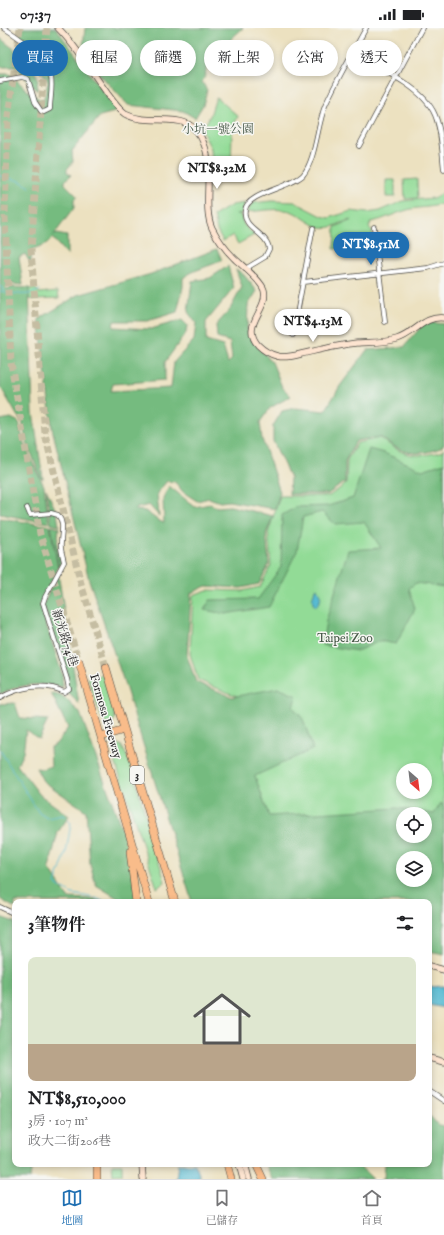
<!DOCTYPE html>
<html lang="zh-TW">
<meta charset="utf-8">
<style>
:root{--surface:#fff;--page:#f2f2f2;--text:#202124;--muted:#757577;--line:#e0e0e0;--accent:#1f6fb2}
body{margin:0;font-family:"IM FELL English","Noto Serif TC",serif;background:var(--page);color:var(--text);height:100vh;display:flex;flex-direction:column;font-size:15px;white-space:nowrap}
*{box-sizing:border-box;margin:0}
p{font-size:13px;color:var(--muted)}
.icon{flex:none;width:22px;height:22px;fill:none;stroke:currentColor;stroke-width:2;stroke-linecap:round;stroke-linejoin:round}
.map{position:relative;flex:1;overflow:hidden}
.details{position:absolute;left:12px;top:871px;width:420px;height:268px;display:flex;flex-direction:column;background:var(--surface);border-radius:8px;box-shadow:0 2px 6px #0003}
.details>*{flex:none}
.hud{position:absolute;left:12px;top:12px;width:420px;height:36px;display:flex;gap:8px}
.needle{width:26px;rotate:152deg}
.fabs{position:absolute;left:396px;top:735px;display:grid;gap:8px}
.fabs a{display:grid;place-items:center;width:36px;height:36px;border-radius:50%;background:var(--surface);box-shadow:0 2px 6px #0003;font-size:20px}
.price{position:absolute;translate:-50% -34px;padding:0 9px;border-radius:14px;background:#fff;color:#222;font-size:13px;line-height:26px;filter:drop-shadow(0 1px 2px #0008)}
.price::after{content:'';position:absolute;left:50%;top:24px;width:12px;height:9px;margin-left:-6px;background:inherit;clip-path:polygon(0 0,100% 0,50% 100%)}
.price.on{background:var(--accent);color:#fff}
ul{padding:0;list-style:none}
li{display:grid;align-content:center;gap:8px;height:212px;padding:0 16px}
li+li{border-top:1px solid var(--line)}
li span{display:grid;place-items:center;height:124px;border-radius:8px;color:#555}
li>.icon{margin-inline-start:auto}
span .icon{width:72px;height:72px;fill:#fffc;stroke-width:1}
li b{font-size:17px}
h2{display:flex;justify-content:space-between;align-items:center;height:48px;padding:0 16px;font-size:17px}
.chip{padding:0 14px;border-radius:18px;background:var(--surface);box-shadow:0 2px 6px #0003;font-size:14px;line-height:36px}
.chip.on{background:var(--accent);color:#fff}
.status{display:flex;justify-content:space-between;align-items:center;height:28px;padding:0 20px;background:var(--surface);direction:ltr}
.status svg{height:11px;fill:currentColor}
.tabs{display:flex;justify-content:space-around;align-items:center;height:56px;border-top:1px solid var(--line);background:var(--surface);font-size:11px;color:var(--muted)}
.tabs a{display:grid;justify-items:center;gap:2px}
.tabs .on{color:var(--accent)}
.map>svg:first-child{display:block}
</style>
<div class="status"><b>07:37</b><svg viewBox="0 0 49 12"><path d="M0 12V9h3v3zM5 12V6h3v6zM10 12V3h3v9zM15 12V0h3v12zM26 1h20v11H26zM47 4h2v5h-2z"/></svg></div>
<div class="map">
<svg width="444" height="1151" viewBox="0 0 444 1151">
<rect width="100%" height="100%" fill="#f6f6f2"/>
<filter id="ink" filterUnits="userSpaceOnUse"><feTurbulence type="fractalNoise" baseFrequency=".025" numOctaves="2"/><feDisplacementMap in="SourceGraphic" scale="8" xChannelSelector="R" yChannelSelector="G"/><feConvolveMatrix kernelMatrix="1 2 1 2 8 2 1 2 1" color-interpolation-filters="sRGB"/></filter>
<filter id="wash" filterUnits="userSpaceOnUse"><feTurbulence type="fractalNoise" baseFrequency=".012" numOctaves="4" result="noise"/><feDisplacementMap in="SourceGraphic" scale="16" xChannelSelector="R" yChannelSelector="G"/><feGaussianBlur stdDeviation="0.9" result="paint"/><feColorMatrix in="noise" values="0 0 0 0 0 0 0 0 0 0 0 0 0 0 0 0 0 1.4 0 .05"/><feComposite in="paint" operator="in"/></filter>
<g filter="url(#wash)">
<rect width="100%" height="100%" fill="#ece1c0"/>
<path fill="#92db96" stroke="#5e8360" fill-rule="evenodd" d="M216,69L238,88L232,102L231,145L213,143L211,121L202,102L210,88Z
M417,151L418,170L405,171L404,152Z
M386,152H395V169H386Z
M444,164V175C431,181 418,178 404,183C393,186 383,192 371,194L369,199L372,203L374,216L334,221L335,199L352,192C340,193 334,202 320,199C310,196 302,188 293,184C280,179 261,183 247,184L252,175L272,173L295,174L322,188L329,190L351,183L367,185L380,183L403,173L433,170Z
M245,175L242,185L237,186H240L244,197L254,207L238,216L233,207L223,213L217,202L214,188L232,177Z
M35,260L39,265L58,263L59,270L15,272L8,263Z
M380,410C399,423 406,430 430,426C436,425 440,425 444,421V876L425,852V830H403L223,793L274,679L231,666L198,652L190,626L193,567L207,562L242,563L260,559L271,537L268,505L280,468H329L346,456L347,432L357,415ZM403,742H425V764H403ZM403,786H425V808H403Z
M103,647L115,687V691L111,696L105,695L102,691L88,650Z
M117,716L121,717L130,734L165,854L157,860L116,736L113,722Z
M112,1136H122V1146L113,1147Z"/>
<path fill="#75bb7f" stroke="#507355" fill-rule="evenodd" d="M22,0H56L115,80V84L100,88L72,123L73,134L67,141V144L71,147L65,153V156L77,168L74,172V180L53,208L56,206L67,208V227L52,210L47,216L31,223V236L25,226L19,229L23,257L11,256L5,259L7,261L12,259L29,260L33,384L43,451L41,450L26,412L22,392L18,389L0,358V46H10L31,66L43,73L48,54L20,8Z
M85,0H243L233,9L221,24L209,23L205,49L202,54L207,62L203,77L195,90L183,83L128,77L82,27Z
M0,10L29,33L38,50L37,63L16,39H0Z
M217,221L222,232C209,239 194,241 183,250V259L177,284L147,293H114L113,299L151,301L182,292L187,297L186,305L165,334V352L113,356L111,363L171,360L174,334L194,312L196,295L188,284L192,253L210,250L228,238L234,260L206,294V313L223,318L228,335L232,331L230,314L217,310L216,297L229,283L242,259L236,241L244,247L257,263L248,277L247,301L258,319L272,334L282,359L291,368L270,380L260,394L262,411L280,464L275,481L229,473L220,474L209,470L197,473L183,464L175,454L167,453L157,465L159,488L149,477L137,480L135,482L145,483L159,493L164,495L163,470L169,458L195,479L210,476L217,479L230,478L273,488L266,506L269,536L259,556L241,560L206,558L191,565L187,628L196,654L232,669L278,660L297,668L293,679L303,691L313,721L255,748L269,788L397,780L434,786L441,775L444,779V926L429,923V874H192L123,651L89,552L52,400L39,291L78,267L151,246ZM403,786H425V808H403ZM403,830H425V852H403Z
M425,294L444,296V417C439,422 434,422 427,424C406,428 396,420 380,409L356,413L345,433V454L328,466H289L290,450L273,413V398L282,383L295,380L325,383L340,358L367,322L404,319Z
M11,390L19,394L24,417L44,458L49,495L0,486V392Z
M369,421L384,425L422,442L444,435V559L416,555L409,560L415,581L396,616L380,613L357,623L322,617L326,593L348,522L381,520L364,494L335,496L322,484L303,489L297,523L269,579L225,586L204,582L210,572L258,571L281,539L282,487L296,479L328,478L353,470Z
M46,461L57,485L59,498L51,496Z
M0,490L50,498L58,540L40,577L62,646L63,659C37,655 24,655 0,666Z
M51,498L59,500L57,517L61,534L59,540Z
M58,545L79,676L67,664V648L43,577Z
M51,665L64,669L80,685L129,821L137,874H124L96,857L90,836L86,783L43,753L36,740L42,741L51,738L50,719L56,716L68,700Z
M15,675L20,690L48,692L39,711L26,702L23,725L17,737L40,767L69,788L58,804L49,840L68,870L90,871L105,874H15V880L0,871V676Z
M0,889L15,894V1136H32L30,1151H0Z
M429,1087L438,1097L444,1098V1151H381L384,1150L385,1136H429Z
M266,1136H357L373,1151H272Z"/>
<path fill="#53b9d1" stroke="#3f727e" d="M317,560L321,570L317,578H314L312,572L315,561Z
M444,958V980L429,977V959Z
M178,1136H195L201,1151H176Z"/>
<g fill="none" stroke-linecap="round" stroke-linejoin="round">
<path stroke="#53b9d1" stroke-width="1" d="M0,148L20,153L30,159
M0,258L5,263
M0,263C15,265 26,270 40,262
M0,722L39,785L47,790L63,787L71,795L66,825L55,856L72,866L96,870L105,874"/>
</g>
</g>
<g filter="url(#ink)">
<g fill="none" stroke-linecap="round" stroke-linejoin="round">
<path stroke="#c5bda2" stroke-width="7" stroke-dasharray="7 3.5" stroke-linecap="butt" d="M20,0L8,89L5,189L11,335L40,506L79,634
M47,0L31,222L45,406L80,552L106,639"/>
<g stroke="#484641" stroke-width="5.5">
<path id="street" d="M352,27C378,40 423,58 435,87C442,104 442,124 444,142
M0,53L22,49L28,51L35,74L41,83L44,84L50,81C50,72 53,59 51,49C47,29 20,10 4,0
M359,118L422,0
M374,199L385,294
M245,241L265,229L269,221C268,205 241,200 245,182C247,165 290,160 303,147C316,131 317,98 325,78C337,51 352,26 366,0
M303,254L428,240L444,235
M293,307L313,200
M0,670C19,659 44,654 64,664L69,661L67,651L43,575L45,569L64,534C63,528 60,521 61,515C61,504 65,496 58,487L51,485L30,487L27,480
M0,879L15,886
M429,1063L444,1073"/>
</g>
<g stroke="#484641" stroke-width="7">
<path id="secondary" d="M58,0C77,19 91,43 107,65C112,72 118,81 125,86C153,101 190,77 204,116C214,141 202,179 212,200C217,210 225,221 234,230C241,237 261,252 264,262C269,282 240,297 258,317C263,322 269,326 277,328C285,330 293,328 301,326C319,322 338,317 357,315C370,314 384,315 397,311C414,306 425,287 444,290
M429,938L444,942
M429,1030L444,1034
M142,1136L143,1151
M239,1136L243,1151
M245,1136L249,1151"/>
</g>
<g stroke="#484641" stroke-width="8">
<path id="highway" d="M79,634L149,874
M106,639L175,874
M101,709L124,702
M130,824L136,874
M227,1136L231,1151
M256,1136L263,1151
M97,1151V1136"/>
</g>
<use href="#street" stroke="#fff" stroke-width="4"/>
<use href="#secondary" stroke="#fde4d0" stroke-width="5.5"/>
<use href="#highway" stroke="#f9bc8a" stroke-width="7"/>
</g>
</g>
<g text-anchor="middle" stroke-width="3" stroke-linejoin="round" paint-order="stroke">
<rect fill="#f6f6f2" stroke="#686867" stroke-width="1" x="130" y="738" width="14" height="18" rx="3"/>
<g font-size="11" font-weight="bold" fill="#2b2b2b">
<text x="137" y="751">3</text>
</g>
<g font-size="12" fill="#455746" stroke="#f6f6f2">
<text x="218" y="105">小坑一號公園</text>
<text x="345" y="614">Taipei Zoo</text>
</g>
<g font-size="12" fill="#2b2b2b" stroke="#f6f6f2">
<text transform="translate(65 610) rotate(72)" y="4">新光路74巷</text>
<text transform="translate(106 688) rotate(74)" y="4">Formosa Freeway</text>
</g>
</g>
</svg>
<div class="fabs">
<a><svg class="needle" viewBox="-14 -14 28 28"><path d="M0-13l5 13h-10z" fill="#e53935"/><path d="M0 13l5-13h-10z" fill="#757577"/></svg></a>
<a><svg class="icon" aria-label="locate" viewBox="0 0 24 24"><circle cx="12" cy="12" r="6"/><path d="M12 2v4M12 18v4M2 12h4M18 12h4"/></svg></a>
<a><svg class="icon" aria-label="layers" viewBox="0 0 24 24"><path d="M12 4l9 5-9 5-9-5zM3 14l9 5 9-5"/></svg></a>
</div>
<b class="price" style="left:217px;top:162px">NT$8.32M</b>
<b class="price on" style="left:371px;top:238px">NT$8.51M</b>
<b class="price" style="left:313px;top:315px">NT$4.13M</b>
<div class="hud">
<a class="chip on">買屋</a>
<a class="chip">租屋</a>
<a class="chip">篩選</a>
<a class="chip">新上架</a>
<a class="chip">公寓</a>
<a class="chip">透天</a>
</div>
<section class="details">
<h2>3筆物件<svg class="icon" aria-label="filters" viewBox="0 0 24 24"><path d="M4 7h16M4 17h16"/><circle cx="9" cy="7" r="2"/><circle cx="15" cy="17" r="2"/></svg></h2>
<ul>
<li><span style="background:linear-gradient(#dfe7d0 70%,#b9a48a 0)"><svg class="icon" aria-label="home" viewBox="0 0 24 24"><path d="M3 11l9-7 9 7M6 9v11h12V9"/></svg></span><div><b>NT$8,510,000</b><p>3房 · 107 m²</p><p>政大二街206巷</p></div></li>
</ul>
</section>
</div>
<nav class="tabs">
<a class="on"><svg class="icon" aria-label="map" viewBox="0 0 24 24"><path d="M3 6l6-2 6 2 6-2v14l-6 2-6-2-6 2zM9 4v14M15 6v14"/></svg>地圖</a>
<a><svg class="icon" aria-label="saved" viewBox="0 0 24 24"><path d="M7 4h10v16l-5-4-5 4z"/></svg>已儲存</a>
<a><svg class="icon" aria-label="home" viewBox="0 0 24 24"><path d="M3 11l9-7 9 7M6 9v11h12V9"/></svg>首頁</a>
</nav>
